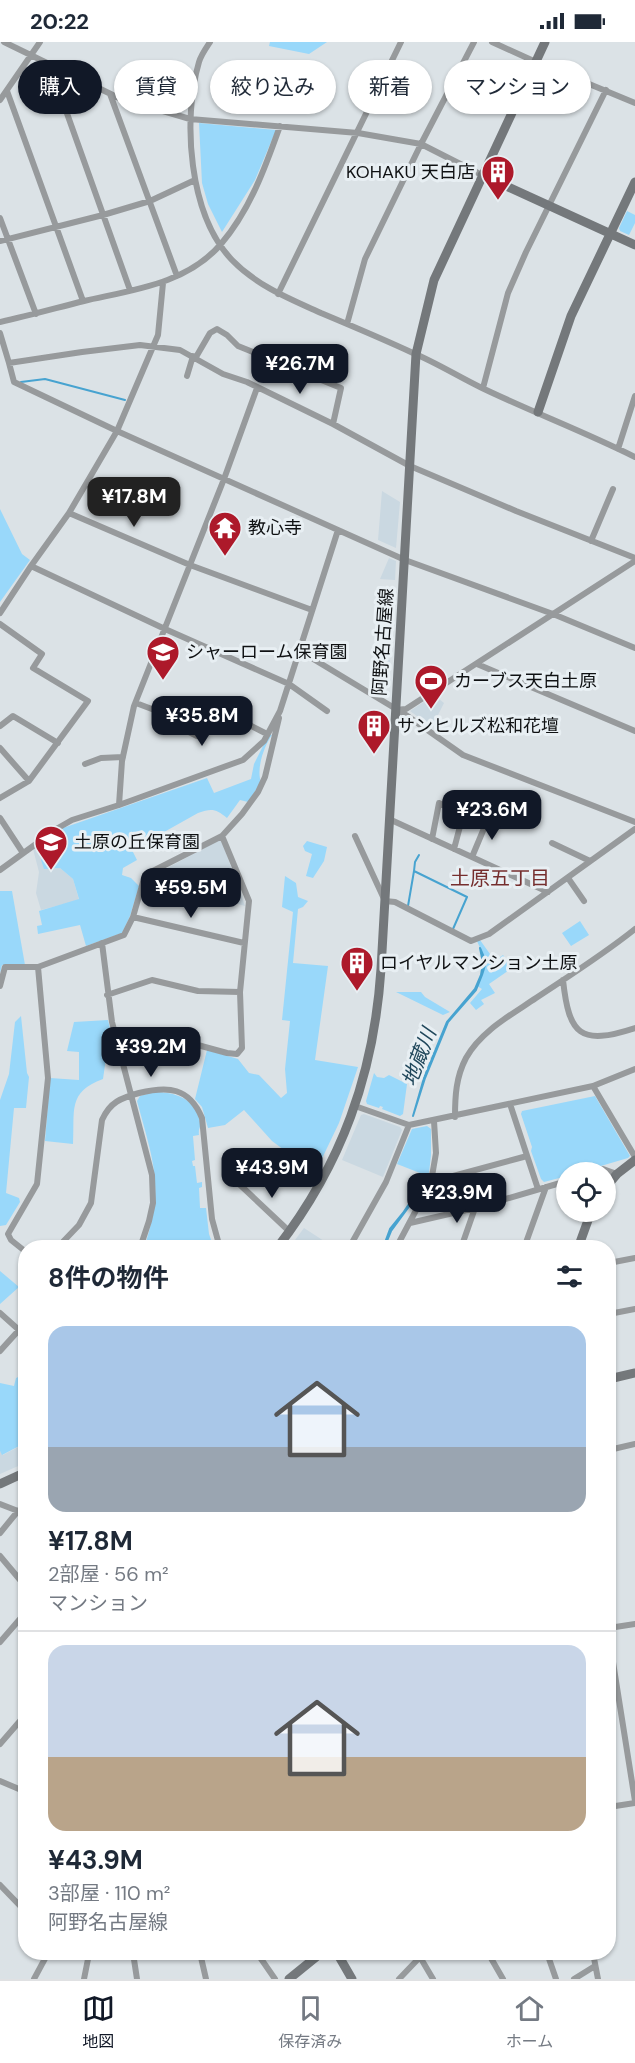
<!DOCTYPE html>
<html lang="ja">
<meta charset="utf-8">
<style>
:root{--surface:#fff;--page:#f6f6f7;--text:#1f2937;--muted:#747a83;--line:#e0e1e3;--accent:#111827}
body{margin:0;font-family:"DM Sans","Noto Sans JP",sans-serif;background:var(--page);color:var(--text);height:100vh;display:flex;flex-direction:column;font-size:22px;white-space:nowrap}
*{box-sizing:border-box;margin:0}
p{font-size:20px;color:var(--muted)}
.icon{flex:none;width:33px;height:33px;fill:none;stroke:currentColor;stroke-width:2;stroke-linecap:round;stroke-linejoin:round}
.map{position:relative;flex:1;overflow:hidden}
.drawer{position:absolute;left:18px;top:1198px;width:598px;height:720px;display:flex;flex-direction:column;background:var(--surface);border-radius:24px;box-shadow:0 2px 4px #0004}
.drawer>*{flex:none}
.hud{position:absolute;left:18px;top:18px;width:600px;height:54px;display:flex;gap:12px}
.fabs{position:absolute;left:556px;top:1120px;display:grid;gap:12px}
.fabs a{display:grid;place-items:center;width:60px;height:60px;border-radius:50%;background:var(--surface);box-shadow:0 2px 4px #0004;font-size:30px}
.price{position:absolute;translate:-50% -51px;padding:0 14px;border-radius:12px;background:var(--accent);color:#fff;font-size:20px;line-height:39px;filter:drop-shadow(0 2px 3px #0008)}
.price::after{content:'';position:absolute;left:50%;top:36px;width:18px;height:14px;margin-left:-9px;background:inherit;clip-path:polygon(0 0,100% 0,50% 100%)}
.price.selected{background:#222;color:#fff}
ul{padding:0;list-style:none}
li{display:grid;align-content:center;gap:12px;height:318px;padding:0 30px}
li+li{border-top:2px solid var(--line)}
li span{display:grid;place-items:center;height:186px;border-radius:18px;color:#555}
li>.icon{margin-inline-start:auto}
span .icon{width:108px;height:108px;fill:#fffc;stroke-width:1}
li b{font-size:26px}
h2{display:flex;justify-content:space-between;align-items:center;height:72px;padding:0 30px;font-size:26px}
.tag{padding:0 21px;border-radius:27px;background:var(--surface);box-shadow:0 2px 4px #0004;font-size:21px;line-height:54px}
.tag.selected{background:var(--accent);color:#fff}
.status{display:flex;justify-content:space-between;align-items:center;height:42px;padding:0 30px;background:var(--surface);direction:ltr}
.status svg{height:16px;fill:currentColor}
.menu{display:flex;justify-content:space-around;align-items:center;height:84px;border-top:2px solid var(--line);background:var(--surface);font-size:16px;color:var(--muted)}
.menu a{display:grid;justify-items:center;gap:3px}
.menu .selected{color:var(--accent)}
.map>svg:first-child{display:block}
</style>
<div class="status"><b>20:22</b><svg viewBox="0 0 49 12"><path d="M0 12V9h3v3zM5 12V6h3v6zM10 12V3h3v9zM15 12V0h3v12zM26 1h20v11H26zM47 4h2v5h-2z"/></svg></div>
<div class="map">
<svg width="635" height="1937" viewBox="0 0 635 1937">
<rect width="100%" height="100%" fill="#dbe2e6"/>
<path fill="#cad8e1" d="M382,449L400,460L396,506L378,498Z
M389,516L396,519L395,538L380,537Z
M374,617L390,618L389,633L372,631Z
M434,653L444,661L432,685L410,669Z
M63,786L61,799L48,827L60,826L73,837L79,858L41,868L36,851L39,830L33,807Z
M221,797L245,864L147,837Z
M364,1072L400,1085L402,1088L383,1135L342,1118L361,1073Z
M304,1186L324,1199L320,1206H289Z
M24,1402L25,1421L0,1432V1409L3,1413Z"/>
<path fill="#99d8fa" d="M270,0H327L309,12L269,4Z
M199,81L276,88L255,138L222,190L208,162L202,141Z
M627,169L635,173V181L629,193L620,189L619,186Z
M0,467L22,512L30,518L0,560Z
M269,692L272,693C264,704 256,727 261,740L248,760L240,758L227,776C216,767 212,766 198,771L132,808L137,818L123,826L122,833L131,836L139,844L130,874L122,891L86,904L80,883L38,892L37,884L42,883L39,869L79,857L73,837L60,826L44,827L41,818L50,805L61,799L63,786L207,736L214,751L251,737L254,722Z
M307,799L327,805L324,819L313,836L306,834L312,812L305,809L303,804Z
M285,834L296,841L298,855L308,859L303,865L298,867L293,921L328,924L315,1018L358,1025L339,1081L315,1131L272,1099L244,1068L225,1083L208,1086L202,1065L195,1057L207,1008L238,1017L249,1031L259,1033L281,1056L287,1051L285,1027L290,979L282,978L293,870L282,865Z
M0,849H12L25,923H2L0,931Z
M580,879L589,893L571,904L562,891Z
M480,898L495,919L503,913L512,926L489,942L495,951L481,958L484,962L476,968L470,961L482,947L477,944L486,920L477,899Z
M396,950H421L425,955L450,970L443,973Z
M21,974L27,1031L29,1035L26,1066H14L6,1151L19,1156L20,1160L6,1183L0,1184V1058L9,1032L15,980Z
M108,978L115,1008L106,1016L103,1037C67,1050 75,1069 73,1102L45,1099L50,1036L79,1038V1010L67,1009L74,980Z
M374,1031L377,1035L384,1036L389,1033L407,1042L403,1072L400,1074L382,1067L383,1065L380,1064L379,1066L367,1062L366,1059Z
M154,1050C174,1050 196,1056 200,1080C201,1087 198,1086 199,1093L193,1094L195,1118L192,1119L193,1124H195L197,1141L202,1140V1145L199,1146L200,1166H206L209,1192L214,1206H144C165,1144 153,1119 137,1059L140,1054Z
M595,1054L630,1114L628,1116L577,1131H567V1134L544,1140L541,1137L531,1109L532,1105L521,1072L522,1069Z
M427,1084L431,1087V1113L429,1131H420L397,1122L412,1087Z
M0,1229L19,1245L0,1262Z
M25,1332L23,1359L25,1362V1406L23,1402L2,1413L0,1409V1341L14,1344L16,1336Z"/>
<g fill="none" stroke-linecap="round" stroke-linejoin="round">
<path stroke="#47a3d0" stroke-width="2" d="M21,340L45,337L125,358
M419,813L415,820L414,829L467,855L453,887
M408,864L414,829
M480,906L486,920L482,933L476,948L448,980L425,1036L413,1074L424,1036L447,980L475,947L481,933L483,921Z
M383,1206L390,1187L403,1171L417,1150L416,1155L391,1189L384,1206"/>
<path stroke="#979a9c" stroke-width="6" d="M4,0L119,56L190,77L358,91L421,102L482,133
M210,0C206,6 201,13 199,20C182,78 189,173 232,218C257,244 290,257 321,271C352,284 383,297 413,311C437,321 459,335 482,346C532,370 585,390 635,415
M492,0L536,20L635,61
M49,21L130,248
M7,49L83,259
M110,52L177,234
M0,58L40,0
M0,176L36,272
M0,199L103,173L150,159L195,138
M278,252L401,0
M0,280C28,274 56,266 84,259C132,248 187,242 221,202C250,168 265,126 280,84
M347,282L365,217L421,102L474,0
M0,291L9,321L82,310L140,303L180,308L223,332L247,340L333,382L410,424L516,469L635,516
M196,315L210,291L217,287L227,293L238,304L341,346L333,382
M9,321L14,340L117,389L405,518L553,572L635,606
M187,334L193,314
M257,346L224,437L134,664L122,719L119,763L243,718L264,699L280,669L338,488
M483,346L508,251L526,210L606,48
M618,407L635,354
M69,471L190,523L312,568
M591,499L613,447
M31,524L165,587L289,642L327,669
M0,571L31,524L69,471L117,389L158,293L163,241
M0,582L42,612L33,626L88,659L29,739L0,756
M300,609L406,673L463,713L635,780
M477,622L635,689
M136,661L165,672L171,681L197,694L210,663L267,692
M395,668L406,667L635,519
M0,684L13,674L58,701
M0,706L29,739
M85,722L101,716L123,715
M0,776L23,811
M389,777L548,850
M355,794L385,859L395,860L471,899L489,892L635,787
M432,797L439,761L463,773L454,807
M552,801L590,819
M472,815L490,772
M0,828L58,786L72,778L119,763
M568,836L584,859
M133,875L244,901
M102,901L112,980L152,1133L153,1161L149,1179L140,1206
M563,938C569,993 580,1004 635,986
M0,944L5,925H38L124,893L133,875L145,833L222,794L242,772L258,750L265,735L279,676
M107,953L152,938L198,949L240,950
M117,1001L141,994L161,993L227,1011L237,1012L242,1006L240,950L249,859L222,794
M593,1044L635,1115
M510,1062L538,1147
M355,1064L409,1083L593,1044L635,1027
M455,1075C455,1054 456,1035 466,1016C481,989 511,973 536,956C569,934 604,912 635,887
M592,1131L603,1127L617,1132
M431,1140L527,1114
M238,1141L290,1190
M410,1181L475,1166L567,1139
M57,1206L79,1183L91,1161L102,1078C110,1060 121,1056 139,1051C168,1044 189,1045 202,1076L212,1177L220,1206
M349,1206L386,1140L409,1083
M396,1206L431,1140L436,1111L434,1079
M461,1206L475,1166
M524,1206L546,1145
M26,1210L11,1198L8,1192L37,1142L48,1036L38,925
M609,1221L635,1216
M0,1271L19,1288L0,1309
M609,1272L635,1267
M609,1408L635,1402
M0,1462L18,1469L26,1475
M0,1491L18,1469
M0,1514L26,1545
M609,1586L635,1582
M609,1595L635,1759
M0,1600L26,1570
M0,1702L26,1672
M0,1739L26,1750
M609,1765L635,1761
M0,1843L26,1870
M133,1911L137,1937
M200,1911L206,1937
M257,1911L275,1937
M488,1911L503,1937
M547,1911L556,1937
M593,1911L598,1937
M420,1915L433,1937
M34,1937L48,1911
M84,1937L89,1912
M399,1937L420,1915L427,1911
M574,1937L595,1924"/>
<path stroke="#74787b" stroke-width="9" d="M482,133L635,203
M538,370L571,274L635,140
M606,1145L617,1132L635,1118
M277,1206C342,1122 374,1032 381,927L416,312L434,238L545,0
M578,1206L591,1170
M609,1337L635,1331
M0,1442L26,1430
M337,1911L352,1937
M289,1937L321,1911"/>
</g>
<defs>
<g id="building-pin" transform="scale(1.725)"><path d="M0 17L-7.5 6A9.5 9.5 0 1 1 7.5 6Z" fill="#ad192a" stroke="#e8eff3"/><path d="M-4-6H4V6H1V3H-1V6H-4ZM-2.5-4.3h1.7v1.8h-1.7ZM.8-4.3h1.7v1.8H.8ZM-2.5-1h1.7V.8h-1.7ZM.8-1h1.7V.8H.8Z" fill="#fff"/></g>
<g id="temple-pin" transform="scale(1.725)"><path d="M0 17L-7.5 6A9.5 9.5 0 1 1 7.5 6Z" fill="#ad192a" stroke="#e8eff3"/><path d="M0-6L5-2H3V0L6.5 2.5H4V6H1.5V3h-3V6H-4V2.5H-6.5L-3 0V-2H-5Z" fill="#fff"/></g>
<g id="school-pin" transform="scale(1.725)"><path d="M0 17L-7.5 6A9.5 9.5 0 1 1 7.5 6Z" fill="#ad192a" stroke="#e8eff3"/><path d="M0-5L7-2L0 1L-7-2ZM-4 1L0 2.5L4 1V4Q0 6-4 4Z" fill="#fff"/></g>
<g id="stadium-pin" transform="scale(1.725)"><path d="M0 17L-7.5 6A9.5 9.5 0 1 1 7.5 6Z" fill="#ad192a" stroke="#e8eff3"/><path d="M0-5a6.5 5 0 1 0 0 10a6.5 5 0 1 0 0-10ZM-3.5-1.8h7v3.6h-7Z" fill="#fff"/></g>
</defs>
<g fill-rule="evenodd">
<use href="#building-pin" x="498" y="130"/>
<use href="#temple-pin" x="225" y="486"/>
<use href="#school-pin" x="163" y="610"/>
<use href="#stadium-pin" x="431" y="639"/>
<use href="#building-pin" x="374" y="684"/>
<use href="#school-pin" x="51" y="800"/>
<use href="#building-pin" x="357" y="921"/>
</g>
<g text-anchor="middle" stroke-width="6" stroke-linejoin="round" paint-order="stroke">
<g font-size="18" fill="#0f1113" stroke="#e8eff3" text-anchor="start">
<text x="475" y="136" text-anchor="end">KOHAKU 天白店</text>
<text x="248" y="492">教心寺</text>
<text x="186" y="616">シャーローム保育園</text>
<text x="454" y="645">カーブス天白土原</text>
<text x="397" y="690">サンヒルズ松和花壇</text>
<text x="74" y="806">土原の丘保育園</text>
<text x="380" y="927">ロイヤルマンション土原</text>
</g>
<g font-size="18" fill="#0f1113" stroke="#e8eff3">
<text transform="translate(383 600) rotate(-86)" y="6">阿野名古屋線</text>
</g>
<g font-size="20" fill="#752e2e" stroke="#e8eff3">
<text x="500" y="843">土原五丁目</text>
</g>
<g font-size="20" font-style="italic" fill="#20475b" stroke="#e8eff3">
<text transform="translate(419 1015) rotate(-69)" y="7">地蔵川</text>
</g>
</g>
</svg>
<div class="fabs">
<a><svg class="icon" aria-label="locate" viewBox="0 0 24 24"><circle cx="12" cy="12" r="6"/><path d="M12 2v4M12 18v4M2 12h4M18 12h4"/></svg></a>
</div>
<b class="price" style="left:300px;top:353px">¥26.7M</b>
<b class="price selected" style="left:134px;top:486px">¥17.8M</b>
<b class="price" style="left:202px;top:705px">¥35.8M</b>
<b class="price" style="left:492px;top:799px">¥23.6M</b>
<b class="price" style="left:191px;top:877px">¥59.5M</b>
<b class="price" style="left:151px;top:1036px">¥39.2M</b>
<b class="price" style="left:272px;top:1157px">¥43.9M</b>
<b class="price" style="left:457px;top:1182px">¥23.9M</b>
<div class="hud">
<a class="tag selected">購入</a>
<a class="tag">賃貸</a>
<a class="tag">絞り込み</a>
<a class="tag">新着</a>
<a class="tag">マンション</a>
</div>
<section class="drawer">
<h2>8件の物件<svg class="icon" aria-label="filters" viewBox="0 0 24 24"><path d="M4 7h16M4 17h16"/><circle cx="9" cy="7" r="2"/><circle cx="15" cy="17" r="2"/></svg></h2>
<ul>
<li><span style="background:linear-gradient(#a9c7e8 65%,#9aa5b1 0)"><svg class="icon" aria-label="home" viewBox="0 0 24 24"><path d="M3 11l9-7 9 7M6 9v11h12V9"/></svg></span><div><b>¥17.8M</b><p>2部屋 · 56 m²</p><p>マンション</p></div></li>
<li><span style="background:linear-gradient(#c9d6e8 60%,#b9a48a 0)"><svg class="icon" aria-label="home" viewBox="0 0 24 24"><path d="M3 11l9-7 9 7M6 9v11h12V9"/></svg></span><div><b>¥43.9M</b><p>3部屋 · 110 m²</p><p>阿野名古屋線</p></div></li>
</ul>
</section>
</div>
<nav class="menu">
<a class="selected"><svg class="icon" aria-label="map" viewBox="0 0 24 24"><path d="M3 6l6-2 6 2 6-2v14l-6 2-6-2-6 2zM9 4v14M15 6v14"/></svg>地図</a>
<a><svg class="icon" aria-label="saved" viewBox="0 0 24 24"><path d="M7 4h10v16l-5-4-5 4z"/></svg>保存済み</a>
<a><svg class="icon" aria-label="home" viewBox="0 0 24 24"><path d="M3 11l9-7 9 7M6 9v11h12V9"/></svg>ホーム</a>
</nav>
